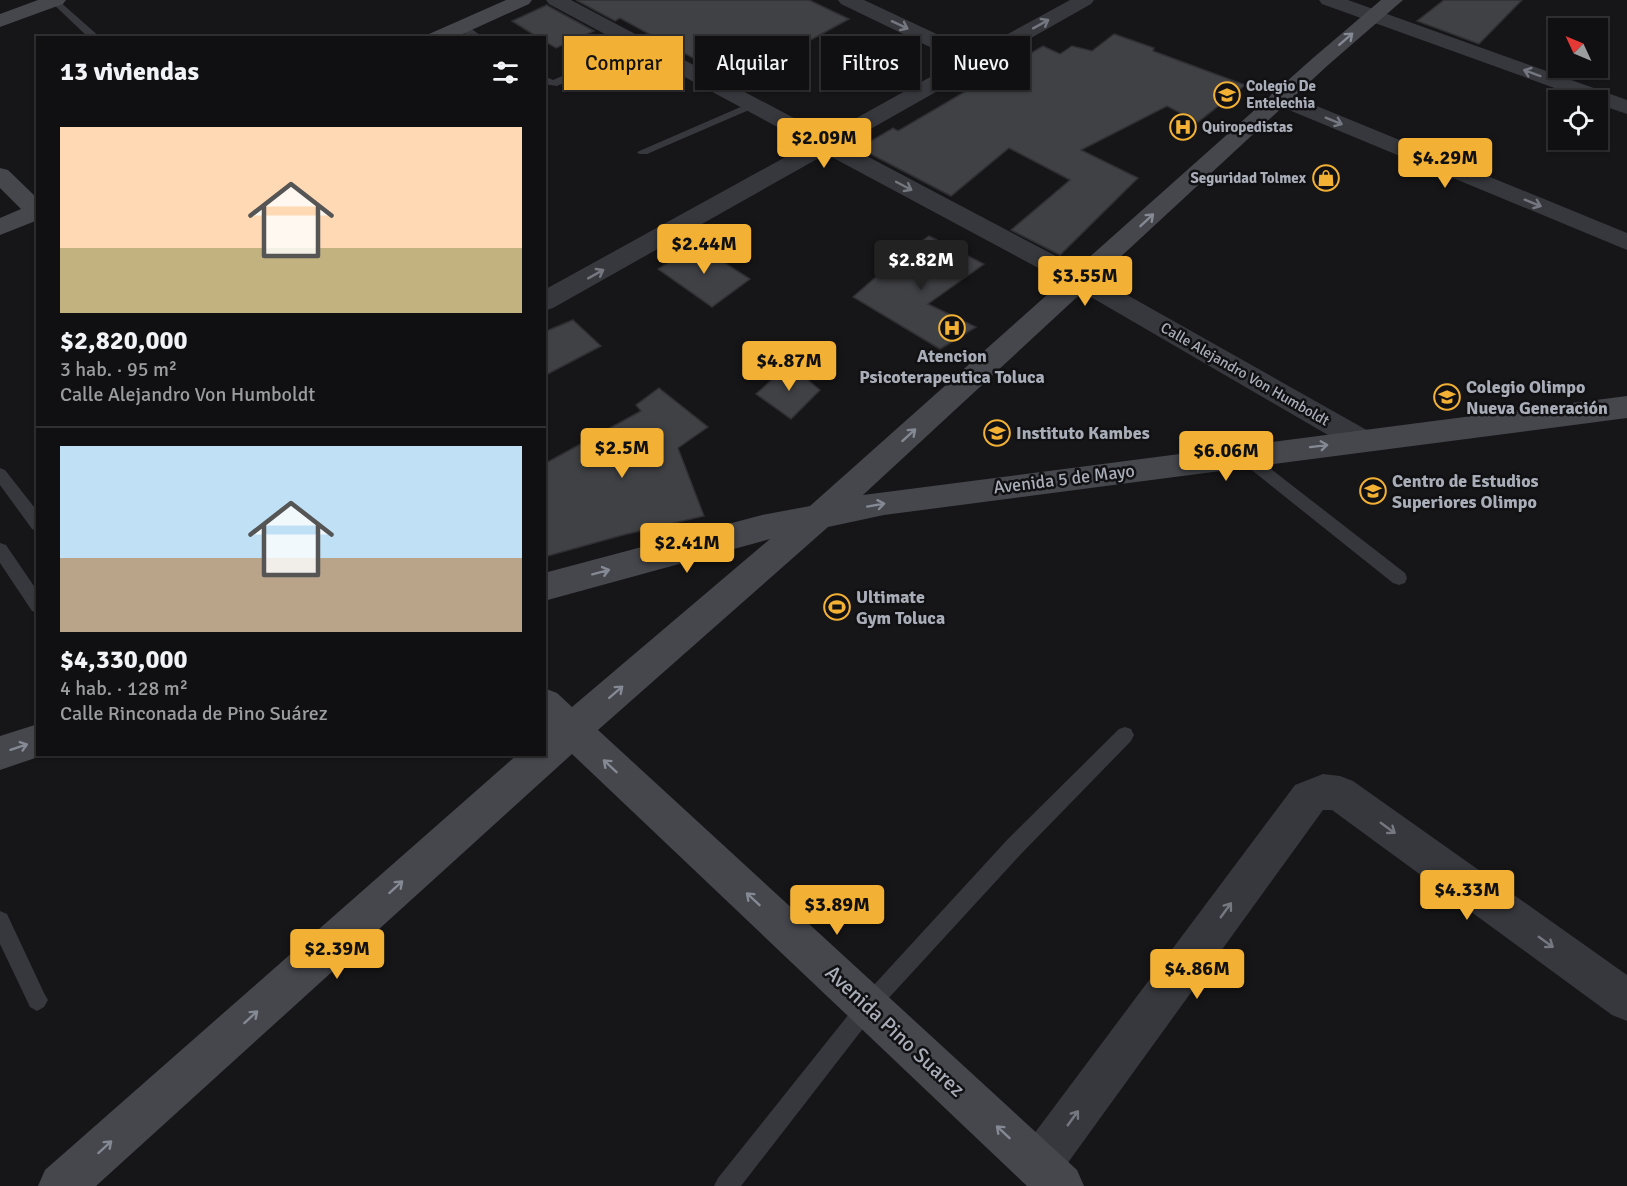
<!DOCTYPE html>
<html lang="es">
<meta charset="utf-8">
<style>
:root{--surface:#101012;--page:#1e1e20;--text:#f1f3f6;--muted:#9c9d9f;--line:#303032;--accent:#f2b134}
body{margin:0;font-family:Signika,sans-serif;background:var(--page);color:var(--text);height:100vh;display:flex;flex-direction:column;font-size:22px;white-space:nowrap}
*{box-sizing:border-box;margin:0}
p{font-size:20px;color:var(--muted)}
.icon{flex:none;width:33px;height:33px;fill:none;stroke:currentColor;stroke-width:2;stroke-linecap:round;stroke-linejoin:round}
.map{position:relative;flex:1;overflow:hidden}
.side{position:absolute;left:36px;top:36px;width:510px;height:720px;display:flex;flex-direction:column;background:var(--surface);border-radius:0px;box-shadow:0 2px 4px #0004,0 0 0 2px var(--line)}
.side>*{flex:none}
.top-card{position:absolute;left:564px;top:36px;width:570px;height:54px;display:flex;gap:12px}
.needle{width:39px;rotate:314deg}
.controls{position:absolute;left:1548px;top:18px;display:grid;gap:12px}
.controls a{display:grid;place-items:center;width:60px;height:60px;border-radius:0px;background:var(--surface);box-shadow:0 2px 4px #0004,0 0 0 2px var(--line);font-size:30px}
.price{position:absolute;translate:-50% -51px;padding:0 14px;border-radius:6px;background:var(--accent);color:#111;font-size:20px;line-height:39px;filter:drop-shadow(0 2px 3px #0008)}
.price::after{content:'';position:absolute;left:50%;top:36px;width:18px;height:14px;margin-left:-9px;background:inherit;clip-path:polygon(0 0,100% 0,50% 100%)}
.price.selected{background:#222;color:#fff}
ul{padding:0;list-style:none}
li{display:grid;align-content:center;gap:12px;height:318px;padding:0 24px}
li+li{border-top:2px solid var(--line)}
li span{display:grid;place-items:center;height:186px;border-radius:0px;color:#555}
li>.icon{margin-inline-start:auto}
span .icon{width:108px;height:108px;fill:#fffc;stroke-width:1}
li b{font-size:26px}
h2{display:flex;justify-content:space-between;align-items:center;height:72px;padding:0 24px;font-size:26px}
.chip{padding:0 21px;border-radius:0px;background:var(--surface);box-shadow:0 2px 4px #0004,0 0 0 2px var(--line);font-size:21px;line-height:54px}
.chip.selected{background:var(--accent);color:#111}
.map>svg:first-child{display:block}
</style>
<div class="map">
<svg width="1627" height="1186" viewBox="0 0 1627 1186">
<rect width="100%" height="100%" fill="#161618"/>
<path fill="#404145" stroke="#303034" stroke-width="1.5" d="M576,0H809L849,19L735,81L620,18L615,21Z
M1444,0H1522L1479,44L1417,21Z
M547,5L548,6L594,31L556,48L544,41V38H539L512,21Z
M1114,34L1154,48L1153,51L1245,85L1198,122L1167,106L1081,150L1138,178L1060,255L1011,230L1070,180L1009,148L951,196L859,148L893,128L898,131L1043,46L1060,54L1072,46L1092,51Z
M929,236L984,264L928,304L976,327L940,349L853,297L901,255Z
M697,245L750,279L712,307L658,269Z
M573,320L601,346L544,376V332Z
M789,364L820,390L791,419L756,394Z
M659,388L708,427L678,448L704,516L623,535L544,557V464L641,411L636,405Z"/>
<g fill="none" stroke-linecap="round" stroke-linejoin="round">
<path fill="#37383d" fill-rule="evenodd" d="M49,0H58L101,38H89Z
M457,24H465L484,38H471L457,28Z
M599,60L603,61V65L557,86L544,84V76L553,80Z
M752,102L756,103V107L647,154H639L637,152Z
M1244,450L1249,452L1405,573L1407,578L1405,583L1399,585L1393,583L1239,460L1237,456L1239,452Z
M0,468L5,470L38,512V531L32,529L0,485Z
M0,543L6,545L38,592V613L32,611L0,563Z
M1125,727L1131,729L1134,735L1131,741L1021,854L875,1013L741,1186H714L718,1178L861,999L1007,840L1119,729Z
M0,911L7,914L44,993L48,1000L44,1007L37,1011L30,1007L0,944Z"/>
<path fill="#37383d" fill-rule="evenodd" d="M546,0H571L826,135L959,61L841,4L838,0H864L975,52L1070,0H1094L1091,4L844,144L1090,274L1372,433L1377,441L1372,449L1362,452L1352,449L1072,286L826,154L553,308L544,311V290L809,144L549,4Z
M1319,0H1348L1627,100V114L1598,104V100H1588L1322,4Z
M1280,91L1627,233V250L1272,103L1269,98L1272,93Z
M1323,774L1340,776L1353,781L1627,975V1021L1612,1015L1332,810H1323L1054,1182C1043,1186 1033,1186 1022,1182L1015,1166L1022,1150L1295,785Z"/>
<path fill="#45474d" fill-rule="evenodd" d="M38,0H66L63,4L0,27V14Z
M506,0H532L529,4L454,38H426L429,34Z
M1381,0H1403L1327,66L863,495L1627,396V418L884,515L828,527L598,730L1077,1170L1084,1186H1027L572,754L96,1186H38L45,1170L518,754H544V688L557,693L572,707L770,539L544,601V573L762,515L810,506L1313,58Z
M0,168L8,170L38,199V220L0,235V218L21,209L0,188Z
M38,724V754H47L0,770V736Z"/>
</g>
<defs><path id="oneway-shaft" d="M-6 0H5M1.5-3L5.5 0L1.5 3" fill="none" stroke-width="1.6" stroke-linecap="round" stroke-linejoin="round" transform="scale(1.5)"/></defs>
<g stroke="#757881">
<use href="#oneway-shaft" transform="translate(1041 24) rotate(-29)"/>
<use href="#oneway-shaft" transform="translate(900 25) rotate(25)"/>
<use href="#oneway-shaft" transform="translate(1532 73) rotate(-160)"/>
<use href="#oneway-shaft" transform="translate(1334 121) rotate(22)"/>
<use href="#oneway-shaft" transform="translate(904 186) rotate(28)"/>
<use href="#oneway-shaft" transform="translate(1533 203) rotate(22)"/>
<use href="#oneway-shaft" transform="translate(596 274) rotate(-29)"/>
<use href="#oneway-shaft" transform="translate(1388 828) rotate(36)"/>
<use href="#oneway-shaft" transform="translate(1226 910) rotate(-54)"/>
<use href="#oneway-shaft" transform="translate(1546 942) rotate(36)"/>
<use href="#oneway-shaft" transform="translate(1073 1118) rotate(-54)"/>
</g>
<g stroke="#858993">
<use href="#oneway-shaft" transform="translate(1346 39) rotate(-41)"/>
<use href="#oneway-shaft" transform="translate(1147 220) rotate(-43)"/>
<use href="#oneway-shaft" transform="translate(909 435) rotate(-42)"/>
<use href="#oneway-shaft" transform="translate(1319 446) rotate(-7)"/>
<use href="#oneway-shaft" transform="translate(876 505) rotate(-10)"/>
<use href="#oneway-shaft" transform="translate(601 572) rotate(-15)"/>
<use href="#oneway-shaft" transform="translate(616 692) rotate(-41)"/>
<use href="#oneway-shaft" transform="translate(19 747) rotate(-18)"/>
<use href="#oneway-shaft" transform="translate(610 766) rotate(-137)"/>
<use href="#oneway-shaft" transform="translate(396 887) rotate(-42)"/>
<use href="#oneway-shaft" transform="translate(753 899) rotate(-137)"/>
<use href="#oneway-shaft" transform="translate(251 1017) rotate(-42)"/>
<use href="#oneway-shaft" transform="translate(1003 1132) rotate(-137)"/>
<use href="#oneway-shaft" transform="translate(105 1147) rotate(-42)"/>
</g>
<defs>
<g id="school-ring" transform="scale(1.35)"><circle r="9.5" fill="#111113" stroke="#f2b134" stroke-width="1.5"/><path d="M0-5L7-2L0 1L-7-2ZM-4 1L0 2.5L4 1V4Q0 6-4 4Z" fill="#f2b134"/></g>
<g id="hospital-ring" transform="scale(1.35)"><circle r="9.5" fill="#111113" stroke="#f2b134" stroke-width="1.5"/><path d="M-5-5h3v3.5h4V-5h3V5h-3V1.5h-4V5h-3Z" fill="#f2b134"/></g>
<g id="shop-ring" transform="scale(1.35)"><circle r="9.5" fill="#111113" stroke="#f2b134" stroke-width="1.5"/><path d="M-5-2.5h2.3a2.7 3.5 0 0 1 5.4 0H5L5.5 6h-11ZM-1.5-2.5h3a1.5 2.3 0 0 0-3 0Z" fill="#f2b134"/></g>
<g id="stadium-ring" transform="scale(1.35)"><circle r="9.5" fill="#111113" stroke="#f2b134" stroke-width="1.5"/><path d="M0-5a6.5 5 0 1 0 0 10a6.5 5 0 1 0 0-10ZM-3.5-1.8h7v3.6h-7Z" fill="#f2b134"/></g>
</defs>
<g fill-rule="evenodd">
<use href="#school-ring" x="1227" y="95"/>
<use href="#hospital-ring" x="1183" y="127"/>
<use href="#shop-ring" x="1326" y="178"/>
<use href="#hospital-ring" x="952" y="328"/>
<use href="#school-ring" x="1447" y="397"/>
<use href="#school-ring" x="997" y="433"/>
<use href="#school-ring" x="1373" y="491"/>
<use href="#stadium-ring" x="837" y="607"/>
</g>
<g text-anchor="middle" stroke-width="5" stroke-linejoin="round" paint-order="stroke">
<g font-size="15" font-weight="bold" fill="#a8adb8" stroke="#111113" text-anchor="start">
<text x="1246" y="91">Colegio De<tspan x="1246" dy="17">Entelechia</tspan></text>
<text x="1202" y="132">Quiropedistas</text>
<text x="1306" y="183" text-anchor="end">Seguridad Tolmex</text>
</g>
<g font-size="15" fill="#a8adb8" stroke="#111113">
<text transform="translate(1245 374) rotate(30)" y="5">Calle Alejandro Von Humboldt</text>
</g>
<g font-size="18" font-weight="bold" fill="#a8adb8" stroke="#111113" text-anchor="start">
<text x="952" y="362" text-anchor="middle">Atencion<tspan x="952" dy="21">Psicoterapeutica Toluca</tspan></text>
<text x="1466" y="393">Colegio Olimpo<tspan x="1466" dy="21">Nueva Generación</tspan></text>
<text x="1016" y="439">Instituto Kambes</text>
<text x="1392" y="487">Centro de Estudios<tspan x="1392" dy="21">Superiores Olimpo</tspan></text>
<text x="856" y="603">Ultimate<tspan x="856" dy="21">Gym Toluca</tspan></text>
</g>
<g font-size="18" fill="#a8adb8" stroke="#111113">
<text transform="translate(1064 479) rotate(-7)" y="6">Avenida 5 de Mayo</text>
</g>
<g font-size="21" fill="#a8adb8" stroke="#111113">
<text transform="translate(895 1031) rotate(43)" y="7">Avenida Pino Suarez</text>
</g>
</g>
</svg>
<div class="controls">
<a><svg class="needle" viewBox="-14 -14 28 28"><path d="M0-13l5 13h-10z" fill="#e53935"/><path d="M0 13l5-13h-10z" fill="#9c9d9f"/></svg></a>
<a><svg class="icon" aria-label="locate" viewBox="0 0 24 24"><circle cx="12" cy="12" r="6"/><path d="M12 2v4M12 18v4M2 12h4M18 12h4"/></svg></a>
</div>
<b class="price" style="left:824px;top:169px">$2.09M</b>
<b class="price" style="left:1445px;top:189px">$4.29M</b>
<b class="price" style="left:704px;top:275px">$2.44M</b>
<b class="price selected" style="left:921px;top:291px">$2.82M</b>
<b class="price" style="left:1085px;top:307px">$3.55M</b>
<b class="price" style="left:789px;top:392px">$4.87M</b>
<b class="price" style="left:622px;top:479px">$2.5M</b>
<b class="price" style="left:1226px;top:482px">$6.06M</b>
<b class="price" style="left:687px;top:574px">$2.41M</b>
<b class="price" style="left:1467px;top:921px">$4.33M</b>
<b class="price" style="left:837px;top:936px">$3.89M</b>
<b class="price" style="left:337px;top:980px">$2.39M</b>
<b class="price" style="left:1197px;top:1000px">$4.86M</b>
<div class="top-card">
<a class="chip selected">Comprar</a>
<a class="chip">Alquilar</a>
<a class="chip">Filtros</a>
<a class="chip">Nuevo</a>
</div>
<section class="side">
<h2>13 viviendas<svg class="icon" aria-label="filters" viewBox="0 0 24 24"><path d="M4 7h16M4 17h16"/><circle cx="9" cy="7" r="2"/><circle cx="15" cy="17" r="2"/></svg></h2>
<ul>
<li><span style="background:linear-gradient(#ffd9b3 65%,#c2b280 0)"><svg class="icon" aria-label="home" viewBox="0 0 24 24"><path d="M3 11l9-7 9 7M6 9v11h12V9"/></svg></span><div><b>$2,820,000</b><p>3 hab. · 95 m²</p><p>Calle Alejandro Von Humboldt</p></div></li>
<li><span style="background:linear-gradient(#bfe0f5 60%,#b9a48a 0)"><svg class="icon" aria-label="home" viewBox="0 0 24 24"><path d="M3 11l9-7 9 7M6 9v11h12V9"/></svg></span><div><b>$4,330,000</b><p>4 hab. · 128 m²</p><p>Calle Rinconada de Pino Suárez</p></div></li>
</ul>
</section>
</div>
